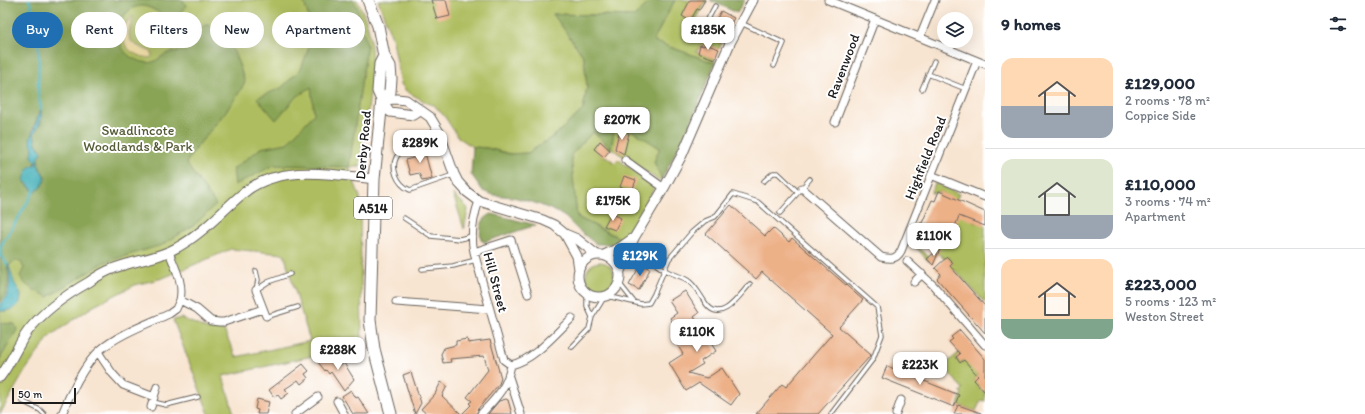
<!DOCTYPE html>
<meta charset="utf-8">
<style>
:root{--surface:#fff;--page:#f2f2f3;--text:#1f2937;--muted:#747a83;--line:#e0e1e3;--accent:#1f6fb2}
body{margin:0;font-family:Itim,sans-serif;background:var(--page);color:var(--text);height:100vh;display:flex;flex-direction:column;font-size:15px;white-space:nowrap}
*{box-sizing:border-box;margin:0}
p{font-size:13px;color:var(--muted)}
.icon{flex:none;width:22px;height:22px;fill:none;stroke:currentColor;stroke-width:2;stroke-linecap:round;stroke-linejoin:round}
.map{position:relative;flex:1;overflow:hidden}
.sheet{display:flex;flex-direction:column;background:var(--surface);width:380px}
.sheet>*{flex:none}
.top-card{position:absolute;left:12px;top:12px;width:380px;height:36px;display:flex;gap:8px}
.fabs{position:absolute;left:937px;top:12px;display:grid;gap:8px}
.fabs a{display:grid;place-items:center;width:36px;height:36px;border-radius:50%;background:var(--surface);box-shadow:0 4px 16px #0002;font-size:20px}
.scale{position:absolute;left:12px;bottom:10px;width:64px;box-sizing:border-box;padding-left:4px;border:2px solid #1c1c1c;border-top:0;font-size:11px;line-height:14px;white-space:nowrap;color:#1c1c1c;-webkit-text-stroke:3px #fff;paint-order:stroke}
.price{position:absolute;translate:-50% -34px;padding:0 9px;border-radius:8px;background:#fff;color:#222;font-size:13px;line-height:26px;filter:drop-shadow(0 1px 2px #0008)}
.price::after{content:'';position:absolute;left:50%;top:24px;width:12px;height:9px;margin-left:-6px;background:inherit;clip-path:polygon(0 0,100% 0,50% 100%)}
.price.active{background:var(--accent);color:#fff}
ul{padding:0;list-style:none}
li{display:flex;align-items:center;gap:12px;height:100px;padding:0 16px}
li+li{border-top:1px solid var(--line)}
li span{display:grid;place-items:center;flex:none;width:112px;height:80px;border-radius:12px;color:#555}
li>.icon{margin-inline-start:auto}
span .icon{width:48px;height:48px;fill:#fffc;stroke-width:1}
li b{font-size:17px}
h2{display:flex;justify-content:space-between;align-items:center;height:48px;padding:0 16px;font-size:17px}
.tag{padding:0 14px;border-radius:18px;background:var(--surface);box-shadow:0 4px 16px #0002;font-size:14px;line-height:36px}
.tag.active{background:var(--accent);color:#fff}
main{display:flex;flex:1;min-height:0}
.map>svg:first-child{display:block}
</style>
<main>
<div class="map">
<svg width="985" height="414" viewBox="0 0 985 414">
<rect width="100%" height="100%" fill="#fff"/>
<filter id="ink" filterUnits="userSpaceOnUse"><feTurbulence type="fractalNoise" baseFrequency=".025" numOctaves="2"/><feDisplacementMap in="SourceGraphic" scale="8" xChannelSelector="R" yChannelSelector="G"/><feConvolveMatrix kernelMatrix="1 2 1 2 8 2 1 2 1" color-interpolation-filters="sRGB"/></filter>
<filter id="wash" filterUnits="userSpaceOnUse"><feTurbulence type="fractalNoise" baseFrequency=".012" numOctaves="4" result="noise"/><feDisplacementMap in="SourceGraphic" scale="16" xChannelSelector="R" yChannelSelector="G"/><feGaussianBlur stdDeviation="0.9" result="paint"/><feColorMatrix in="noise" values="0 0 0 0 0 0 0 0 0 0 0 0 0 0 0 0 0 1.4 0 .05"/><feComposite in="paint" operator="in"/></filter>
<g filter="url(#wash)">
<rect width="100%" height="100%" fill="#f8e5d1"/>
<path fill="#aebd5f" stroke="#656c3e" d="M0,0H357C362,10 367,20 369,32C377,74 365,124 360,167H349L360,197L362,345L223,376L234,414H209L173,320L181,318L207,329L224,330L236,357L310,341L284,254L231,249L163,278L135,285L92,307L50,336L25,371L0,414Z
M378,0H651L635,16L553,14L584,57L587,87L583,110L554,136L528,153L510,154L487,148L473,147L458,137L445,117L434,105L429,104L406,91L401,84L393,41Z
M675,0H707L696,20L724,37L719,49L705,44L704,46L700,45L698,50H697L696,52L715,59V63L653,41Z
M616,120L660,148L654,162L662,179L658,180L611,148L610,150L600,141L594,149L604,157L606,156L615,163L618,159L648,182L654,189L636,219L622,239L577,217L570,155L593,132L611,147Z
M935,183L959,194L953,208L975,219L973,222L977,223L980,217L985,226V303L955,270L948,275H939L953,263L948,257L945,260L939,254L929,262L911,242L929,257L927,259L929,261L936,244L935,243L938,237L924,231L948,196L941,192L931,193Z
M453,194L467,207L468,210L464,229Z
M586 276a14 14 0 1 1 28 0a14 14 0 1 1-28 0Z
M961,351L962,352L956,358L960,363L967,358L978,376L974,380L977,383L985,381L979,387L983,392L985,390V401L981,400L976,411L958,405L962,393L960,392L963,389L943,366Z"/>
<path fill="#8aa456" stroke="#536039" fill-rule="evenodd" d="M0,0H183L186,6L181,12L172,18C163,16 149,5 141,6C114,8 108,55 143,62C156,65 158,57 168,53C173,51 181,52 186,51L199,29L205,25C209,25 213,25 217,28C230,36 240,67 245,82C230,112 204,134 186,163L216,205L194,225L162,245L105,262L48,297C38,291 25,288 20,276L24,268L20,261H14L7,268C10,280 8,292 0,302ZM41,110C43,122 40,124 34,134L36,144L40,148C39,154 37,160 39,165C43,177 50,175 39,189L33,191L25,183L33,165L35,164L36,161L32,157L33,148L30,139L35,123Z
M303,0H353L357,7L367,45L349,167L274,165L235,185L233,169L261,148L287,143L314,114L311,87L295,98L276,120L257,98L281,88L301,69L314,33Z
M651,0H675L653,41L715,63L689,127L662,179L654,162L660,148L616,121L611,148L593,132L571,155L577,217L621,239L614,244H596L578,230L565,217L555,211L538,204L513,197L493,195L483,191L471,174L473,147L487,148L510,154L528,153L554,136L583,110L587,87L584,57L553,14L635,16Z
M710,0H745L737,13Z
M492,214L536,225L484,242L481,240C479,228 481,218 492,214Z
M0,323L15,324L17,330L0,359Z"/>
<path fill="#eeda9e" stroke="#857b5d" d="M132,16L133,17C124,42 130,43 152,52V56L150,58C126,56 113,36 132,16Z"/>
<path fill="#3cadb6" stroke="#2c6469" d="M41,109C42,122 40,123 34,134L36,144L42,152C41,155 38,158 38,160C36,173 56,176 35,192L24,180L28,168L36,164V161L32,157L33,148L30,140Z
M7,264H8C11,270 12,276 14,282C16,287 21,291 21,297C21,308 9,312 0,311V304C11,295 12,276 7,264Z"/>
<g fill="none" stroke-linecap="round" stroke-linejoin="round">
<path stroke="#3cadb6" stroke-width="2.5" d="M29,0L33,11L38,37L39,57L38,92L41,109
M7,264L1,256L0,250L3,242L19,217L34,191"/>
</g>
<g id="blocks">
<path fill="#edb188" d="M431,0H446L450,16L437,19Z
M690,0H705L699,10L697,9L690,21L682,16Z
M721,11L734,18L728,29L715,22Z
M705,44L719,49L715,59L698,53L700,45L704,46Z
M620,128L629,133L624,154L615,149Z
M411,132L414,138L401,143L399,137Z
M600,141L610,150L604,157L594,149Z
M423,145L432,179L422,181L419,173L410,175L406,160L416,157L413,148Z
M624,176L636,180L632,191L620,187Z
M939,191L985,212V226L959,216L950,240L938,235L935,243L915,235L920,223H922L932,200L935,201Z
M731,205L765,236L773,228L789,242L792,238L863,300L839,327L871,355L818,414H756L782,384L786,387L832,334L762,272L756,279L706,234Z
M611,213L621,218L615,230L604,226Z
M941,247L933,265L927,259Z
M947,257L953,263L950,266L985,306V333L937,279L941,274L935,268Z
M641,264L650,269L639,290L629,285Z
M685,291L699,313L694,317L716,351L701,361L703,364L688,373L707,378L722,368L739,394L731,405L699,383L686,391L669,363L683,354L678,346L692,337L683,322L676,327L670,318L677,313L669,301Z
M960,330L985,359V392L974,380L978,376L964,360L960,363L956,357L960,354L949,342L953,339L951,337Z
M467,339L468,343L490,340L501,378L499,384L477,410L479,409L476,414H462L471,405L469,403L472,401L467,397L488,370L484,356L450,359L451,362L443,363L441,354L444,348L456,345V341Z
M327,356L330,360L335,357L341,365L344,363L354,379L344,391L331,372L329,374L326,370L325,371L318,362Z
M303,364L309,371L305,374L308,378L301,384L298,380L291,385L285,389L289,393L281,399L278,395L274,397L269,390Z
M887,366L959,395L954,407L882,378Z
M411,372L421,403L415,414L403,375Z
M441,382L447,386L442,396L461,414H427L421,409L435,394Z
M351,390L356,398L358,397L369,414H353L342,396Z
M257,399L269,402L266,414H257L258,410L255,409Z
M506,399L508,400L512,414H488L499,401Z
M958,405L981,413V414H954Z"/>
</g>
</g>
<g filter="url(#ink)">
<use href="#blocks" fill-opacity="0" stroke="#69625b" stroke-width="1"/>
<g fill="none" stroke-linecap="round" stroke-linejoin="round">
<g stroke="#69625b" stroke-width="5.5">
<path id="lane" d="M715,6L707,21L733,36
M741,23L784,43L774,66
M928,74L966,89
M922,89L934,61
M438,133C420,140 386,149 396,175C399,183 403,187 410,190L453,175
M764,181L773,173H778L798,192
M780,213L810,179
M404,218L431,236L460,239L472,236
M652,261C656,264 660,268 665,270C673,275 683,276 690,282C697,288 701,297 707,305C722,324 740,294 750,284
M422,269L453,266L476,260
M256,271L258,280L256,290
M619,283L634,302
M256,290L268,282L290,274
M587,293V306L592,317
M607,296L641,304L649,303L654,294L669,259L692,232L705,221L715,217L733,194L758,202L877,307L882,335L873,359L831,414
M266,316H269L298,307
M572,347L589,329L592,317L605,296
M22,401L40,410L44,414
M153,402L166,405L198,397"/>
</g>
<g stroke="#69625b" stroke-width="9">
<path id="street" d="M828,0L985,64
M920,37L935,0
M835,122L875,19
M625,160L664,188
M931,175L985,197
M802,188L881,257C890,259 896,260 901,251L977,61
M479,201C473,218 470,234 474,252L504,360L511,365
M169,252C175,268 184,283 180,300L197,309L211,321L219,322H224L263,309
M474,252L511,240L528,294
M907,261L933,285L985,345
M914,282L922,274
M256,290L266,316
M396,302L489,309
M98,352L112,373L123,385L154,397
M509,377L521,414
M337,401L344,414
M151,407L157,387
M62,414C69,395 84,365 99,351C117,335 147,324 169,314L176,309L180,300
M295,414L318,397
M481,414C496,398 507,388 511,365C534,360 555,334 572,318
M896,414L901,400"/>
</g>
<g stroke="#69625b" stroke-width="11">
<path id="secondary" d="M420,111L414,115L390,112L382,100L397,99L406,100L430,117L439,132L454,174L458,182L467,192L479,201L543,220L554,225L565,234L577,239L597,255
M565,234L577,256L579,269
M578 276a21 21 0 1 1 42 0a21 21 0 1 1-42 0Z
M604,255L621,247L632,239
M620,271L634,238L664,188L682,155L730,43L753,0
M0,377C11,363 17,346 28,331C44,310 66,295 89,282C96,277 104,272 112,269C134,260 158,259 178,247C202,234 220,213 241,195C277,163 331,174 374,179"/>
</g>
<g stroke="#69625b" stroke-width="13">
<path id="primary" d="M368,0L378,26L384,56L380,64L378,91L382,100L374,179L370,320L374,349L391,414
M382,100L390,92L391,79L390,66L384,56"/>
</g>
<use href="#lane" stroke="#fff" stroke-width="3.5"/>
<use href="#street" stroke="#fff" stroke-width="7"/>
<use href="#secondary" stroke="#fff" stroke-width="9"/>
<use href="#primary" stroke="#fff" stroke-width="11"/>
</g>
</g>
<g text-anchor="middle" stroke-width="4" stroke-linejoin="round" paint-order="stroke">
<rect fill="#fff" stroke="#606060" stroke-width="1" x="354" y="197" width="38" height="22" rx="3"/>
<g font-size="13" font-weight="bold" fill="#1c1c1c">
<text x="373" y="213">A514</text>
</g>
<g font-size="14" fill="#1c1c1c" stroke="#fff">
<text transform="translate(843 66) rotate(-69)" y="5">Ravenwood</text>
<text transform="translate(363 145) rotate(-85)" y="5">Derby Road</text>
<text transform="translate(925 158) rotate(-68)" y="5">Highfield Road</text>
<text transform="translate(496 282) rotate(75)" y="5">Hill Street</text>
</g>
<g font-size="14" fill="#565c37" stroke="#fff">
<text x="138" y="135">Swadlincote<tspan x="138" dy="16">Woodlands &amp; Park</tspan></text>
</g>
</g>
</svg>
<div class="fabs">
<a><svg class="icon" aria-label="layers" viewBox="0 0 24 24"><path d="M12 4l9 5-9 5-9-5zM3 14l9 5 9-5"/></svg></a>
</div>
<div class="scale">50 m</div>
<b class="price" style="left:708px;top:51px">£185K</b>
<b class="price" style="left:622px;top:141px">£207K</b>
<b class="price" style="left:420px;top:164px">£289K</b>
<b class="price" style="left:613px;top:222px">£175K</b>
<b class="price" style="left:934px;top:257px">£110K</b>
<b class="price active" style="left:640px;top:277px">£129K</b>
<b class="price" style="left:697px;top:353px">£110K</b>
<b class="price" style="left:338px;top:371px">£288K</b>
<b class="price" style="left:920px;top:386px">£223K</b>
<div class="top-card">
<a class="tag active">Buy</a>
<a class="tag">Rent</a>
<a class="tag">Filters</a>
<a class="tag">New</a>
<a class="tag">Apartment</a>
</div>
</div>
<section class="sheet">
<h2>9 homes<svg class="icon" aria-label="filters" viewBox="0 0 24 24"><path d="M4 7h16M4 17h16"/><circle cx="9" cy="7" r="2"/><circle cx="15" cy="17" r="2"/></svg></h2>
<ul>
<li><span style="background:linear-gradient(#ffd9b3 60%,#9aa5b1 0)"><svg class="icon" aria-label="home" viewBox="0 0 24 24"><path d="M3 11l9-7 9 7M6 9v11h12V9"/></svg></span><div><b>£129,000</b><p>2 rooms · 78 m²</p><p>Coppice Side</p></div></li>
<li><span style="background:linear-gradient(#dfe7d0 70%,#9aa5b1 0)"><svg class="icon" aria-label="home" viewBox="0 0 24 24"><path d="M3 11l9-7 9 7M6 9v11h12V9"/></svg></span><div><b>£110,000</b><p>3 rooms · 74 m²</p><p>Apartment</p></div></li>
<li><span style="background:linear-gradient(#ffd9b3 75%,#7fa58c 0)"><svg class="icon" aria-label="home" viewBox="0 0 24 24"><path d="M3 11l9-7 9 7M6 9v11h12V9"/></svg></span><div><b>£223,000</b><p>5 rooms · 123 m²</p><p>Weston Street</p></div></li>
</ul>
</section>
</main>
